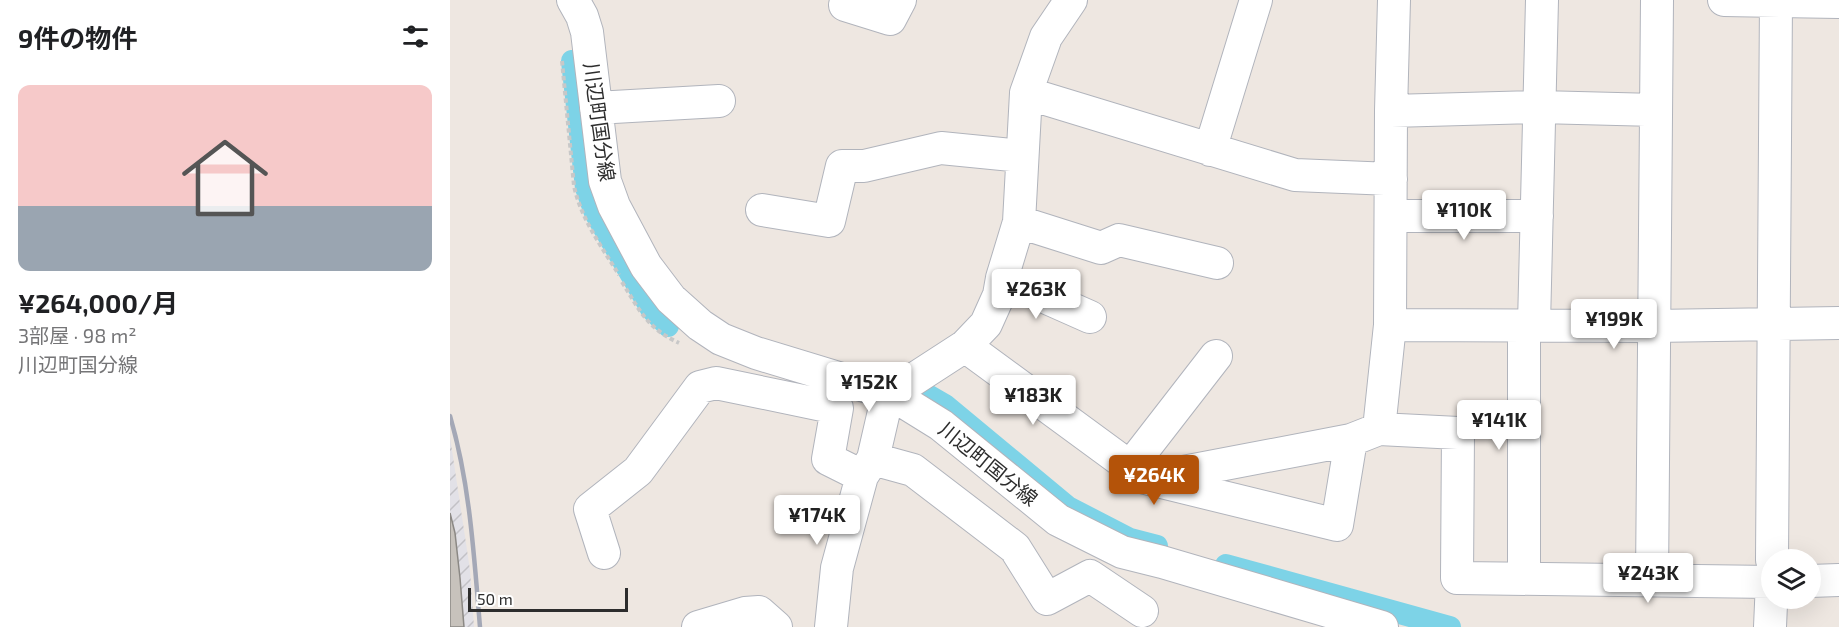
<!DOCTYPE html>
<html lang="ja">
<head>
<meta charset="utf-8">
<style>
	:root { --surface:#fff; --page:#f6f6f6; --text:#202124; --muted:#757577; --accent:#b45309 }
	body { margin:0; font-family:"Exo 2","Noto Sans JP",sans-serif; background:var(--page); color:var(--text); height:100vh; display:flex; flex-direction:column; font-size:22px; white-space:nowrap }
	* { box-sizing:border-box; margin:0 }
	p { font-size:20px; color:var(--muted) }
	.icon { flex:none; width:33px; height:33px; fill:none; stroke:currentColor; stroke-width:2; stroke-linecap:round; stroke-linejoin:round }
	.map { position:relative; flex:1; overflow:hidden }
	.details { display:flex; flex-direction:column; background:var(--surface); width:450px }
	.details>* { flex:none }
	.buttons { position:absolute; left:1311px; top:549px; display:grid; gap:12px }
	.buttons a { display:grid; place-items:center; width:60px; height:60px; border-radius:50%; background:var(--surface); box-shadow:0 6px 24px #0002; font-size:30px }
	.scale { position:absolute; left:18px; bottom:15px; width:160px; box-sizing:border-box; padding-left:6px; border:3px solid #2d2d2d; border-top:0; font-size:16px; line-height:21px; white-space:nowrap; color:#2d2d2d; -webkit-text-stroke:4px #fff; paint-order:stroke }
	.price { position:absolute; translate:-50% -51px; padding:0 14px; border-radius:6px; background:#fff; color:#222; font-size:20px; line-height:39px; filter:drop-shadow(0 2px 3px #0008) }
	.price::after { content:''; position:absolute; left:50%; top:36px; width:18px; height:14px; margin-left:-9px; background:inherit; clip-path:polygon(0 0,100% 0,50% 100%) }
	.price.active { background:var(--accent); color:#fff }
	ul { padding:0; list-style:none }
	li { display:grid; align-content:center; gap:12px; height:318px; padding:0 18px }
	li span { display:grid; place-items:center; height:186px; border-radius:12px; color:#555 }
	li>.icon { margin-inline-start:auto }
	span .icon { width:108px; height:108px; fill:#fffc; stroke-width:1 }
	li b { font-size:26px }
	h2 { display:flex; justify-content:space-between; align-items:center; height:72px; padding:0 18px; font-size:26px }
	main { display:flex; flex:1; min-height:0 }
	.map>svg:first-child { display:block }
	.industrial { fill:url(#industrial-furrows) }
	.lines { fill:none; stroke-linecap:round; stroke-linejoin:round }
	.canal { stroke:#7dd3e7; stroke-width:22 }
	.building { fill:#c7c2bc; stroke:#8b8884; stroke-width:1.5 }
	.minor-casing { stroke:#b1b4bc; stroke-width:34 }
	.path { stroke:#c8c8c8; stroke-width:4; stroke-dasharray:4.5 3; stroke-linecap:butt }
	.minor { stroke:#fff; stroke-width:32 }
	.rail { stroke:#a4a8b6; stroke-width:4.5 }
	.labels { text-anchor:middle; stroke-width:4.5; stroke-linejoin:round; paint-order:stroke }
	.street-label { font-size:20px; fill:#2d2d2d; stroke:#fff }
</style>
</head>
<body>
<main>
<section class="details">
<h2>9件の物件<svg class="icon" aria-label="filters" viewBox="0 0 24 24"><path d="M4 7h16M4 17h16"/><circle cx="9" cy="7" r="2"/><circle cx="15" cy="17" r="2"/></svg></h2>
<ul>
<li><span style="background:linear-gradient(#f6c9c9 65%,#9aa5b1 0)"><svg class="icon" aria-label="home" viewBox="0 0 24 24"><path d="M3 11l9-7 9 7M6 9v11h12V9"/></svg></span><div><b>¥264,000/月</b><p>3部屋 · 98 m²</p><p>川辺町国分線</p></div></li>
</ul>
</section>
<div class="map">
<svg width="1389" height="627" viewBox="0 0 1389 627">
	<defs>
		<pattern id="industrial-furrows" width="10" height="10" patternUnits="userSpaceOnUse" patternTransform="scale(1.5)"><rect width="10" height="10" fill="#e2e1e7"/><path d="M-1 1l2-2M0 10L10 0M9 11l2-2" fill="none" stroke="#c2c1c6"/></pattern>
	</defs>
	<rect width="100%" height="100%" fill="#eee7e1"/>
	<path class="industrial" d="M0 437 20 570 24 627H0Z"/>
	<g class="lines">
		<path class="canal" d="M122 61 136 188 145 213 201 309 218 326
			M469 390 495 405 618 507 680 539 707 546
			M776 565 1000 627"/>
	</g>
	<path class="building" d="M0 513 5 533 10 578 14 627H0Z"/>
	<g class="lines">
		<defs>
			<path id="minor" d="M123 0 132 16 137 32 155 181 164 206 196 266 221 299 250 325 271 339 306 353 441 394 491 425 608 520 672 552 712 562 932 627
				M1274 0 1389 2
				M395 5 440 19 450 0
				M576 93 845 175 941 179
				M146 108 269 101
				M941 111 1089 107 1206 110
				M760 150 806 0
				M312 210 379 221 392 166H414L491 148 572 156
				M941 216H1087
				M569 222 651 248 669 240 767 263
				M552 278 640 317
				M1084 324 1092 0
				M940 325 1204 326 1389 323
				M515 346 680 467 683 475 887 525 901 440 929 429 1008 433 1007 578 1322 582
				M929 429 940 325 941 111 944 0
				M423 459 463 470 565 548 597 599 640 576 692 611
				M680 467 766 356
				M707 477 901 440
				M154 553 140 509 188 471 250 387 266 383 387 408 378 459 412 476
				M1322 560 1326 0
				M1074 577V325
				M1202 580 1207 0
				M1360 581 1389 580
				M248 627 295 613 309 612 326 627
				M381 627 387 568 412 476 423 459 435 407 441 394 515 346 536 324 549 295 552 278 569 222 576 93 596 37 621 0
				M1320 627 1322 581"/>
		</defs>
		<use href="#minor" class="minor-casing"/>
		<path class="path" d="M112 61 124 186C131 219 152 247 169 275
			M172 282C190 311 197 328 229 343"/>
		<use href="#minor" class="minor"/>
		<path class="rail" d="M0 416C20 484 24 556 30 627"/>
	</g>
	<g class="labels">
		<g class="street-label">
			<text transform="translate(149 122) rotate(82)" y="7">川辺町国分線</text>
			<text transform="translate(538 464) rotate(39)" y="7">川辺町国分線</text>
		</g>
	</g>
</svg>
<div class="buttons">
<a><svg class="icon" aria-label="layers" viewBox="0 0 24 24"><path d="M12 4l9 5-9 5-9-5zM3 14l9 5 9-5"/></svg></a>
</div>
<div class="scale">50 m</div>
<b class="price" style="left:1014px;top:241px">¥110K</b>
<b class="price" style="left:586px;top:320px">¥263K</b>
<b class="price" style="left:1164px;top:350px">¥199K</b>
<b class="price" style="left:419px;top:413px">¥152K</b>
<b class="price" style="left:583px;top:426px">¥183K</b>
<b class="price" style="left:1049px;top:451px">¥141K</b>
<b class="price active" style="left:704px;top:506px">¥264K</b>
<b class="price" style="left:367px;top:546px">¥174K</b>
<b class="price" style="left:1198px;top:604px">¥243K</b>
</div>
</main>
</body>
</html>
